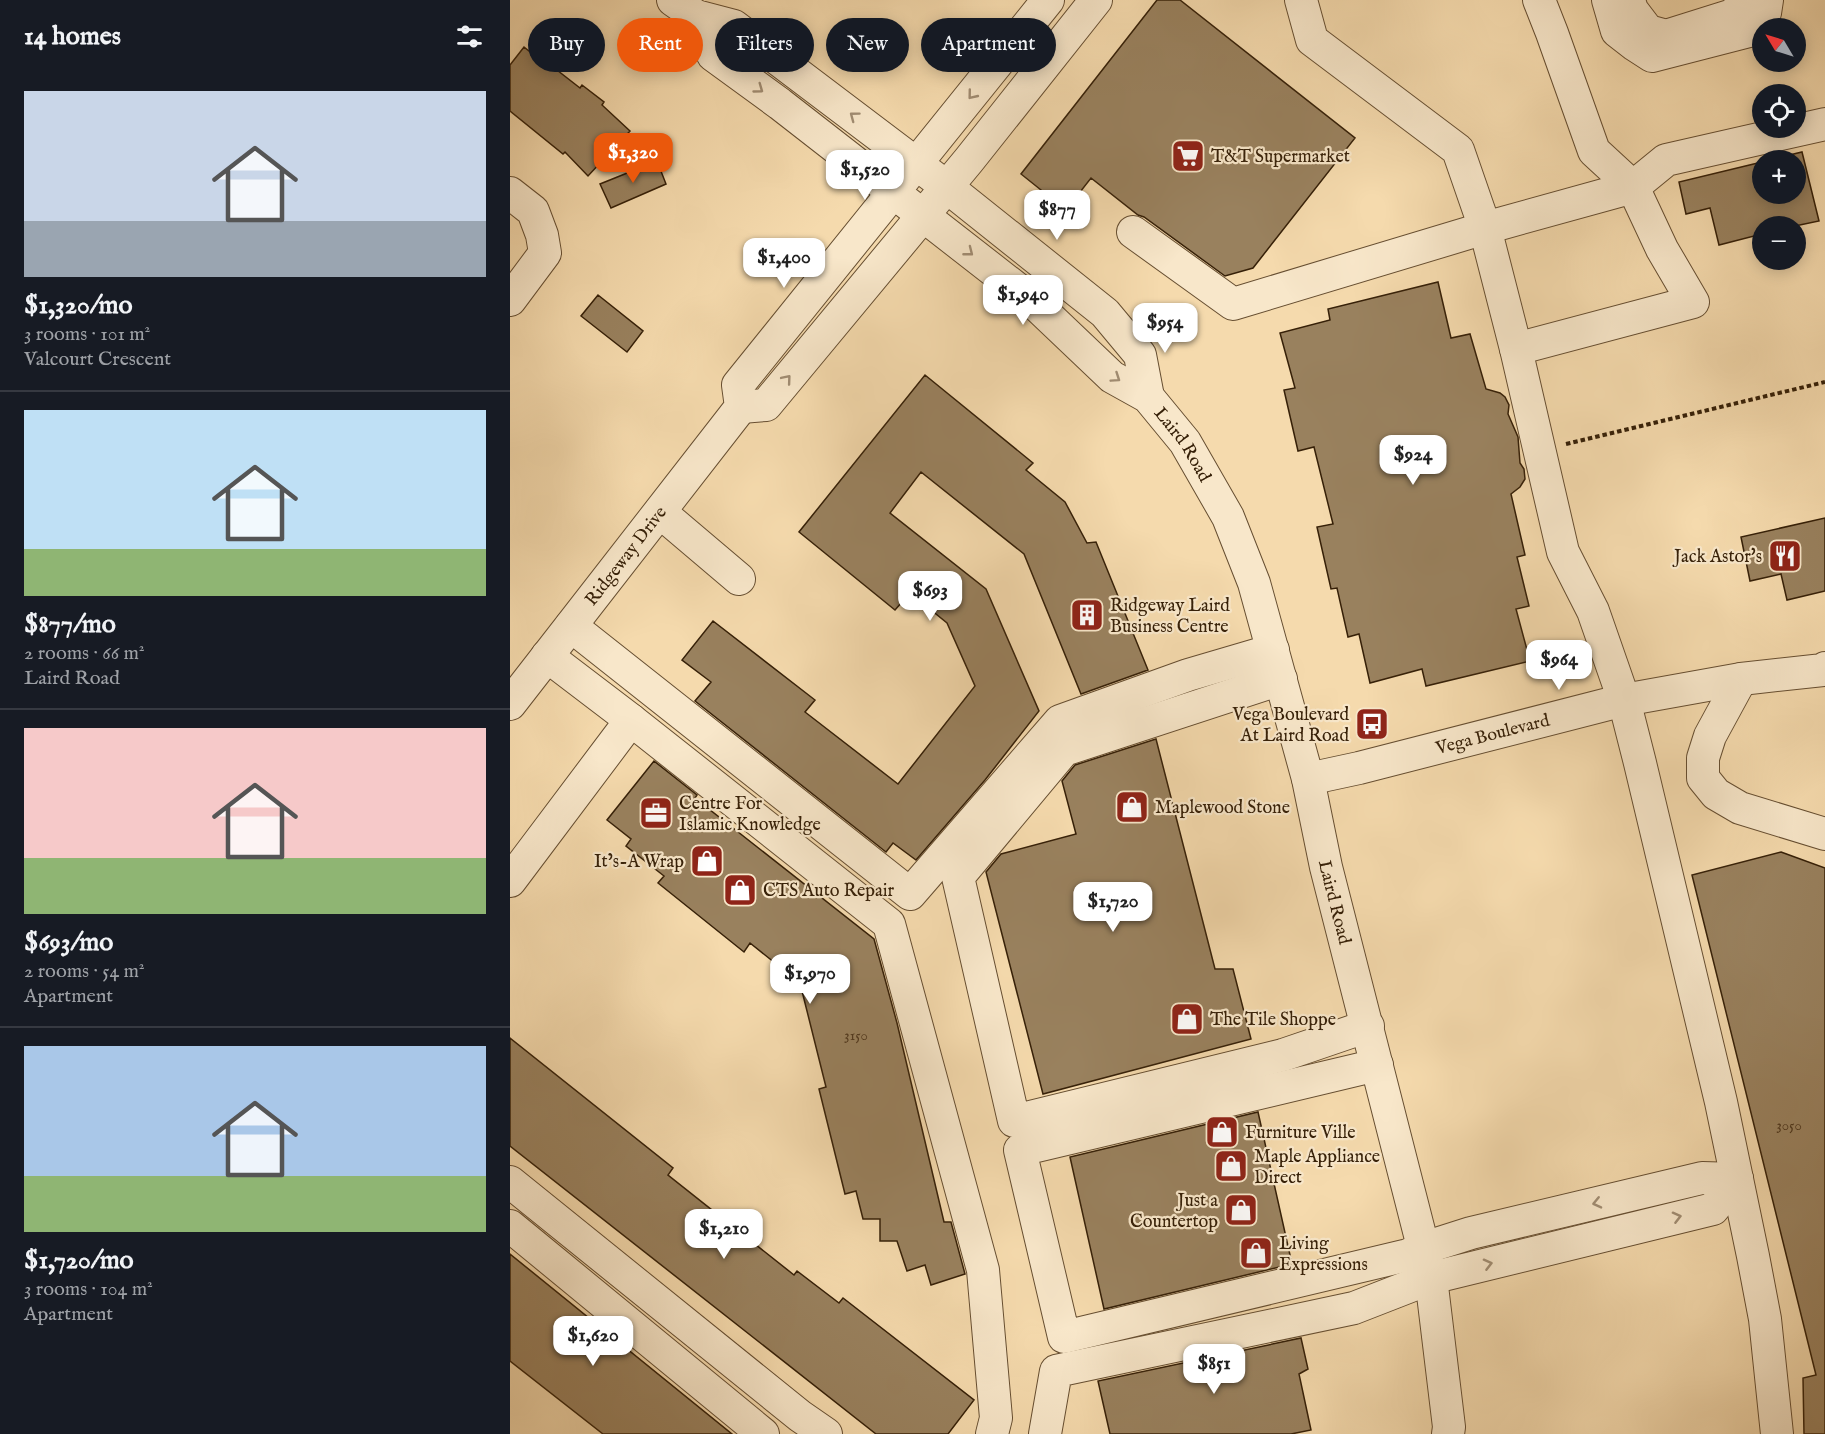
<!DOCTYPE html>
<html lang="en">
<head>
<meta charset="utf-8">
<style>
	:root { --surface:#171b24; --page:#20242c; --text:#f1f3f6; --muted:#9ea1a6; --line:#363941; --accent:#ea580c }
	body { margin:0; font-family:"IM FELL English",serif; background:var(--page); color:var(--text); height:100vh; display:flex; flex-direction:column; font-size:22px; white-space:nowrap }
	* { box-sizing:border-box; margin:0 }
	p { font-size:20px; color:var(--muted) }
	.icon { flex:none; width:33px; height:33px; fill:none; stroke:currentColor; stroke-width:2; stroke-linecap:round; stroke-linejoin:round }
	.map { position:relative; flex:1; overflow:hidden }
	.drawer { display:flex; flex-direction:column; background:var(--surface); width:510px }
	.drawer>* { flex:none }
	.banner { position:absolute; left:18px; top:18px; width:570px; height:54px; display:flex; gap:12px }
	.needle { width:39px; rotate:308deg }
	.tools { position:absolute; left:1242px; top:18px; display:grid; gap:12px }
	.tools a { display:grid; place-items:center; width:54px; height:54px; border-radius:50%; background:var(--surface); box-shadow:0 3px 15px #0003; font-size:30px }
	.price { position:absolute; translate:-50% -51px; padding:0 14px; border-radius:12px; background:#fff; color:#222; font-size:20px; line-height:39px; filter:drop-shadow(0 2px 3px #0008) }
	.price::after { content:''; position:absolute; left:50%; top:36px; width:18px; height:14px; margin-left:-9px; background:inherit; clip-path:polygon(0 0,100% 0,50% 100%) }
	.price.current { background:var(--accent); color:#fff }
	ul { padding:0; list-style:none }
	li { display:grid; align-content:center; gap:12px; height:318px; padding:0 24px }
	li+li { border-top:2px solid var(--line) }
	li span { display:grid; place-items:center; height:186px; border-radius:0px; color:#555 }
	li>.icon { margin-inline-start:auto }
	span .icon { width:108px; height:108px; fill:#fffc; stroke-width:1 }
	li b { font-size:26px }
	h2 { display:flex; justify-content:space-between; align-items:center; height:72px; padding:0 24px; font-size:26px }
	.pill { padding:0 21px; border-radius:27px; background:var(--surface); box-shadow:0 3px 15px #0003; font-size:21px; line-height:54px }
	.pill.current { background:var(--accent); color:#fff }
	main { display:flex; flex:1; min-height:0 }
	.map>svg:first-child { display:block }
	.building { fill:#99815e; stroke:#362008; stroke-width:1.5 }
	.lines { fill:none; stroke-linecap:round; stroke-linejoin:round }
	.minor-casing { stroke:#664e31; stroke-width:34 }
	.path { stroke:#362008; stroke-width:4; stroke-dasharray:4.5 3; stroke-linecap:butt }
	.minor { stroke:#f8e7ca; stroke-width:32 }
	.oneway { stroke:#a18d73 }
	.labels { text-anchor:middle; stroke-width:4.5; stroke-linejoin:round; paint-order:stroke }
	.number-label { font-size:15px; fill:#4f381e }
	.poi-label { font-size:18px; fill:#362008; stroke:#f8e7ca; text-anchor:start }
	.street-label { font-size:18px; fill:#362008; stroke:#f8e7ca }
</style>
</head>
<body>
<main>
<section class="drawer">
<h2>14 homes<svg class="icon" aria-label="filters" viewBox="0 0 24 24"><path d="M4 7h16M4 17h16"/><circle cx="9" cy="7" r="2"/><circle cx="15" cy="17" r="2"/></svg></h2>
<ul>
<li><span style="background:linear-gradient(#c9d6e8 70%,#9aa5b1 0)"><svg class="icon" aria-label="home" viewBox="0 0 24 24"><path d="M3 11l9-7 9 7M6 9v11h12V9"/></svg></span><div><b>$1,320/mo</b><p>3 rooms · 101 m²</p><p>Valcourt Crescent</p></div></li>
<li><span style="background:linear-gradient(#bfe0f5 75%,#8fb573 0)"><svg class="icon" aria-label="home" viewBox="0 0 24 24"><path d="M3 11l9-7 9 7M6 9v11h12V9"/></svg></span><div><b>$877/mo</b><p>2 rooms · 66 m²</p><p>Laird Road</p></div></li>
<li><span style="background:linear-gradient(#f6c9c9 70%,#8fb573 0)"><svg class="icon" aria-label="home" viewBox="0 0 24 24"><path d="M3 11l9-7 9 7M6 9v11h12V9"/></svg></span><div><b>$693/mo</b><p>2 rooms · 54 m²</p><p>Apartment</p></div></li>
<li><span style="background:linear-gradient(#a9c7e8 70%,#8fb573 0)"><svg class="icon" aria-label="home" viewBox="0 0 24 24"><path d="M3 11l9-7 9 7M6 9v11h12V9"/></svg></span><div><b>$1,720/mo</b><p>3 rooms · 104 m²</p><p>Apartment</p></div></li>
</ul>
</section>
<div class="map">
<svg width="1315" height="1434" viewBox="0 0 1315 1434">
	<rect width="100%" height="100%" fill="#f5daad"/>
	<filter id="stains"><feTurbulence type="fractalNoise" baseFrequency=".00333" numOctaves="4"/><feColorMatrix values="0 0 0 0 .2 0 0 0 0 .09 0 0 0 0 .02 0 0 0 .5 -.17"/></filter>
	<radialGradient id="worn" r=".72"><stop offset=".6" stop-color="#630" stop-opacity="0"/><stop offset="1" stop-color="#630" stop-opacity=".3"/></radialGradient>
	<path class="building" d="M647 0H670L845 138 743 268 715 276 634 217 628 215 581 178 556 210 511 174Z
		M14 47 41 69 43 67 70 88 72 85 94 102 92 105 120 131 78 176 55 152 53 154 0 111V65Z
		M1292 152 1309 221 1285 226H1252V234L1209 245 1200 208 1176 214 1169 182 1252 162V194H1286V160H1258Z
		M147 161 156 184 101 208 90 184Z
		M928 282 941 338 960 334 976 389 990 393 995 397 999 405 998 414 1008 437 1010 463 1014 469 1015 479 1010 487 1001 494 1015 555 1007 557 1019 606 1006 609 1020 661 916 686 912 669 860 683 849 634 838 637 827 588 821 589 807 527 823 524 804 447 788 451 774 390 785 388 770 333 820 320 818 309Z
		M88 295 133 331 117 352 71 316Z
		M415 375 523 463 516 470 555 502 577 543 586 542 638 670 571 694 514 554 411 472 380 513 476 589 529 711 475 780 406 860 383 843 376 852 185 701 201 682 172 660 203 621 305 700 295 712 388 784 465 686 437 623 400 593 385 610 289 532Z
		M1315 518V591L1277 600 1271 574 1240 581 1231 537Z
		M646 739 705 969H723L741 1039 533 1094 476 872 491 854 566 834 552 781 565 765Z
		M144 761 187 795 185 798 364 939 387 1023 434 1222H441L455 1274 421 1285 415 1265 397 1271 387 1241H370V1219H353L346 1191 335 1194 309 1089 316 1087 290 983 240 943 234 952 148 883 154 876 116 846 121 839 97 820Z
		M1271 852 1315 868V1434H1294L1293 1378 1306 1375 1182 875Z
		M0 1038 163 1168 158 1175 284 1275 287 1271 329 1303 333 1298 464 1400 438 1434H366L0 1146Z
		M748 1112 782 1264 594 1309 560 1157Z
		M0 1254 222 1434H93L0 1361Z
		M791 1338 798 1369 789 1374 801 1430 781 1434H600L588 1381Z"/>
	<g class="lines">
		<defs>
			<g id="minor">
				<path d="M163 0 186 16 224 26 437 187 595 313 630 355 638 397"/>
				<path d="M791 0 802 40 948 150 975 228 1006 349 1053 552 1083 611 1114 700 1130 763 1211 1102 1243 1256 1255 1319 1267 1434"/>
				<path d="M1098 0 1107 31 1125 45 1142 56 1239 31 1255 13 1257 0"/>
				<path d="M1119 0 1122 10 1138 31 1156 36 1226 14 1232 0"/>
				<path id="s1" d="M186 16 203 55 270 104 519 298 602 377 638 397 675 442 718 517 744 583 798 779 816 867 921 1278 939 1427 938 1434"/>
				<path d="M0 193 23 211 32 235 35 253 0 300"/>
				<path d="M623 232 723 304 975 228 1123 187 1156 160 1315 124"/>
				<path d="M1006 349 1183 302 1152 249 1123 187 1084 151 1042 33 1029 0"/>
				<path d="M231 407 256 405 459 160 586 0"/>
				<path d="M150 512 229 579"/>
				<path d="M61 626 400 894 550 721 678 675 763 650"/>
				<path d="M771 679 554 750 448 877 504 1121 773 1055 858 1026"/>
				<path d="M1231 679 1200 736 1193 758V778L1206 794 1230 808 1315 834"/>
				<path id="s2" d="M0 704 231 407 228 385 538 0"/>
				<path d="M121 720 379 924 473 1270 486 1418 482 1434"/>
				<path id="s3" d="M798 779 849 768 1114 700 1231 679 1313 670 1315 668"/>
				<path d="M0 881 121 720 37 656"/>
				<path d="M867 1065 510 1150 554 1337 898 1255 914 1248 961 1233 1192 1178 1227 1179"/>
				<path d="M0 1182 290 1416 316 1434"/>
				<path d="M0 1226 253 1434"/>
				<path d="M535 1434 546 1371 844 1308 921 1278 1203 1209 1227 1179"/>
			</g>
		</defs>
		<use href="#minor" class="minor-casing"/>
		<path class="path" d="M1056 444 1315 382"/>
		<use href="#minor" class="minor"/>
	</g>
	<defs><path id="oneway-chevron" d="M-2-3.5L2.5 0L-2 3.5" fill="none" stroke-width="1.6" stroke-linecap="round" stroke-linejoin="round" transform="scale(1.5)"/></defs>
	<g class="oneway">
		<use href="#oneway-chevron" transform="translate(249 89) rotate(36)"/>
		<use href="#oneway-chevron" transform="translate(462 95) rotate(129)"/>
		<use href="#oneway-chevron" transform="translate(344 116) rotate(-143)"/>
		<use href="#oneway-chevron" transform="translate(459 252) rotate(38)"/>
		<use href="#oneway-chevron" transform="translate(606 378) rotate(34)"/>
		<use href="#oneway-chevron" transform="translate(277 379) rotate(-50)"/>
		<use href="#oneway-chevron" transform="translate(1087 1203) rotate(167)"/>
		<use href="#oneway-chevron" transform="translate(1167 1217) rotate(-14)"/>
		<use href="#oneway-chevron" transform="translate(978 1264) rotate(-14)"/>
	</g>
	<defs>
		<symbol id="supermarket-square" viewBox="-11 -11 22 22"><rect x="-9" y="-9" width="18" height="18" rx="4" fill="#8f2418" stroke="#f8e7ca"/><path d="M-6-5.5h2.5l.6 2H6L4.5 2H-2.5L-4.4-4H-6ZM-1.5 3.2a1.3 1.3 0 1 0 .1 0ZM3 3.2a1.3 1.3 0 1 0 .1 0Z" fill="#fff"/></symbol>
		<symbol id="restaurant-square" viewBox="-11 -11 22 22"><rect x="-9" y="-9" width="18" height="18" rx="4" fill="#8f2418" stroke="#f8e7ca"/><path d="M-5-6h1v4h1v-4h1v4h1v-4h1v5L-1.5 .5V6h-2V.5L-5-1ZM5-6V6H3V1.5H1.5Q1.5-4 5-6Z" fill="#fff"/></symbol>
		<symbol id="building-square" viewBox="-11 -11 22 22"><rect x="-9" y="-9" width="18" height="18" rx="4" fill="#8f2418" stroke="#f8e7ca"/><path d="M-4-6H4V6H1V3H-1V6H-4ZM-2.5-4.3h1.7v1.8h-1.7ZM.8-4.3h1.7v1.8H.8ZM-2.5-1h1.7V.8h-1.7ZM.8-1h1.7V.8H.8Z" fill="#fff"/></symbol>
		<symbol id="bus-square" viewBox="-11 -11 22 22"><rect x="-9" y="-9" width="18" height="18" rx="4" fill="#8f2418" stroke="#f8e7ca"/><path d="M-5-6H5V4H4V6H2V4H-2V6H-4V4H-5ZM-3.5-4V0h7V-4ZM-3.5 1.2v1.5H-2V1.2ZM2 1.2v1.5H3.5V1.2Z" fill="#fff"/></symbol>
		<symbol id="shop-square" viewBox="-11 -11 22 22"><rect x="-9" y="-9" width="18" height="18" rx="4" fill="#8f2418" stroke="#f8e7ca"/><path d="M-5-2.5h2.3a2.7 3.5 0 0 1 5.4 0H5L5.5 6h-11ZM-1.5-2.5h3a1.5 2.3 0 0 0-3 0Z" fill="#fff"/></symbol>
		<symbol id="office-square" viewBox="-11 -11 22 22"><rect x="-9" y="-9" width="18" height="18" rx="4" fill="#8f2418" stroke="#f8e7ca"/><path d="M-6-3h4V-5.5h4V-3h4V5H-6ZM-1-4.5V-3h2v-1.5ZM-6 0V1H6V0Z" fill="#fff"/></symbol>
	</defs>
	<g fill-rule="evenodd">
		<use href="#supermarket-square" x="659" y="137" width="38" height="38"/>
		<use href="#restaurant-square" x="1256" y="537" width="38" height="38"/>
		<use href="#building-square" x="558" y="596" width="38" height="38"/>
		<use href="#bus-square" x="843" y="705" width="38" height="38"/>
		<use href="#shop-square" x="603" y="788" width="38" height="38"/>
		<use href="#office-square" x="127" y="794" width="38" height="38"/>
		<use href="#shop-square" x="178" y="842" width="38" height="38"/>
		<use href="#shop-square" x="211" y="871" width="38" height="38"/>
		<use href="#shop-square" x="658" y="1000" width="38" height="38"/>
		<use href="#shop-square" x="693" y="1113" width="38" height="38"/>
		<use href="#shop-square" x="702" y="1147" width="38" height="38"/>
		<use href="#shop-square" x="712" y="1191" width="38" height="38"/>
		<use href="#shop-square" x="727" y="1234" width="38" height="38"/>
	</g>
	<g class="labels">
		<g class="number-label">
			<text x="346" y="1040">3150</text>
			<text x="1279" y="1130">3050</text>
		</g>
		<g class="poi-label">
			<text x="701" y="162">T&amp;T Supermarket</text>
			<text x="1252" y="562" text-anchor="end">Jack Astor's</text>
			<text x="600" y="611">Ridgeway Laird<tspan x="600" dy="21">Business Centre</tspan></text>
			<text x="839" y="720" text-anchor="end">Vega Boulevard<tspan x="839" dy="21">At Laird Road</tspan></text>
			<text x="169" y="809">Centre For<tspan x="169" dy="21">Islamic Knowledge</tspan></text>
			<text x="645" y="813">Maplewood Stone</text>
			<text x="174" y="867" text-anchor="end">It’s-A Wrap</text>
			<text x="253" y="896">CTS Auto Repair</text>
			<text x="700" y="1025">The Tile Shoppe</text>
			<text x="735" y="1138">Furniture Ville</text>
			<text x="744" y="1162">Maple Appliance<tspan x="744" dy="21">Direct</tspan></text>
			<text x="708" y="1206" text-anchor="end">Just a<tspan x="708" dy="21">Countertop</tspan></text>
			<text x="769" y="1249">Living<tspan x="769" dy="21">Expressions</tspan></text>
		</g>
		<g class="street-label">
			<text dy="6" stroke="none"><textPath href="#s1" startOffset="656">Laird Road</textPath></text>
			<text dy="6" stroke="none"><textPath href="#s2" startOffset="188">Ridgeway Drive</textPath></text>
			<text dy="6" stroke="none"><textPath href="#s3" startOffset="190">Vega Boulevard</textPath></text>
			<text dy="6" stroke="none"><textPath href="#s1" startOffset="1142">Laird Road</textPath></text>
		</g>
	</g>
	<rect width="100%" height="100%" filter="url(#stains)"/>
	<rect width="100%" height="100%" fill="url(#worn)"/>
</svg>
<div class="tools">
<a><svg class="needle" viewBox="-14 -14 28 28"><path d="M0-13l5 13h-10z" fill="#e53935"/><path d="M0 13l5-13h-10z" fill="#9ea1a6"/></svg></a>
<a><svg class="icon" aria-label="locate" viewBox="0 0 24 24"><circle cx="12" cy="12" r="6"/><path d="M12 2v4M12 18v4M2 12h4M18 12h4"/></svg></a>
<a>+</a>
<a>−</a>
</div>
<b class="price current" style="left:123px;top:184px">$1,320</b>
<b class="price" style="left:355px;top:201px">$1,520</b>
<b class="price" style="left:547px;top:241px">$877</b>
<b class="price" style="left:274px;top:289px">$1,400</b>
<b class="price" style="left:513px;top:326px">$1,940</b>
<b class="price" style="left:655px;top:354px">$954</b>
<b class="price" style="left:903px;top:486px">$924</b>
<b class="price" style="left:420px;top:622px">$693</b>
<b class="price" style="left:1049px;top:691px">$964</b>
<b class="price" style="left:603px;top:933px">$1,720</b>
<b class="price" style="left:300px;top:1005px">$1,970</b>
<b class="price" style="left:214px;top:1260px">$1,210</b>
<b class="price" style="left:83px;top:1367px">$1,620</b>
<b class="price" style="left:704px;top:1395px">$851</b>
<div class="banner">
<a class="pill">Buy</a>
<a class="pill current">Rent</a>
<a class="pill">Filters</a>
<a class="pill">New</a>
<a class="pill">Apartment</a>
</div>
</div>
</main>
</body>
</html>
